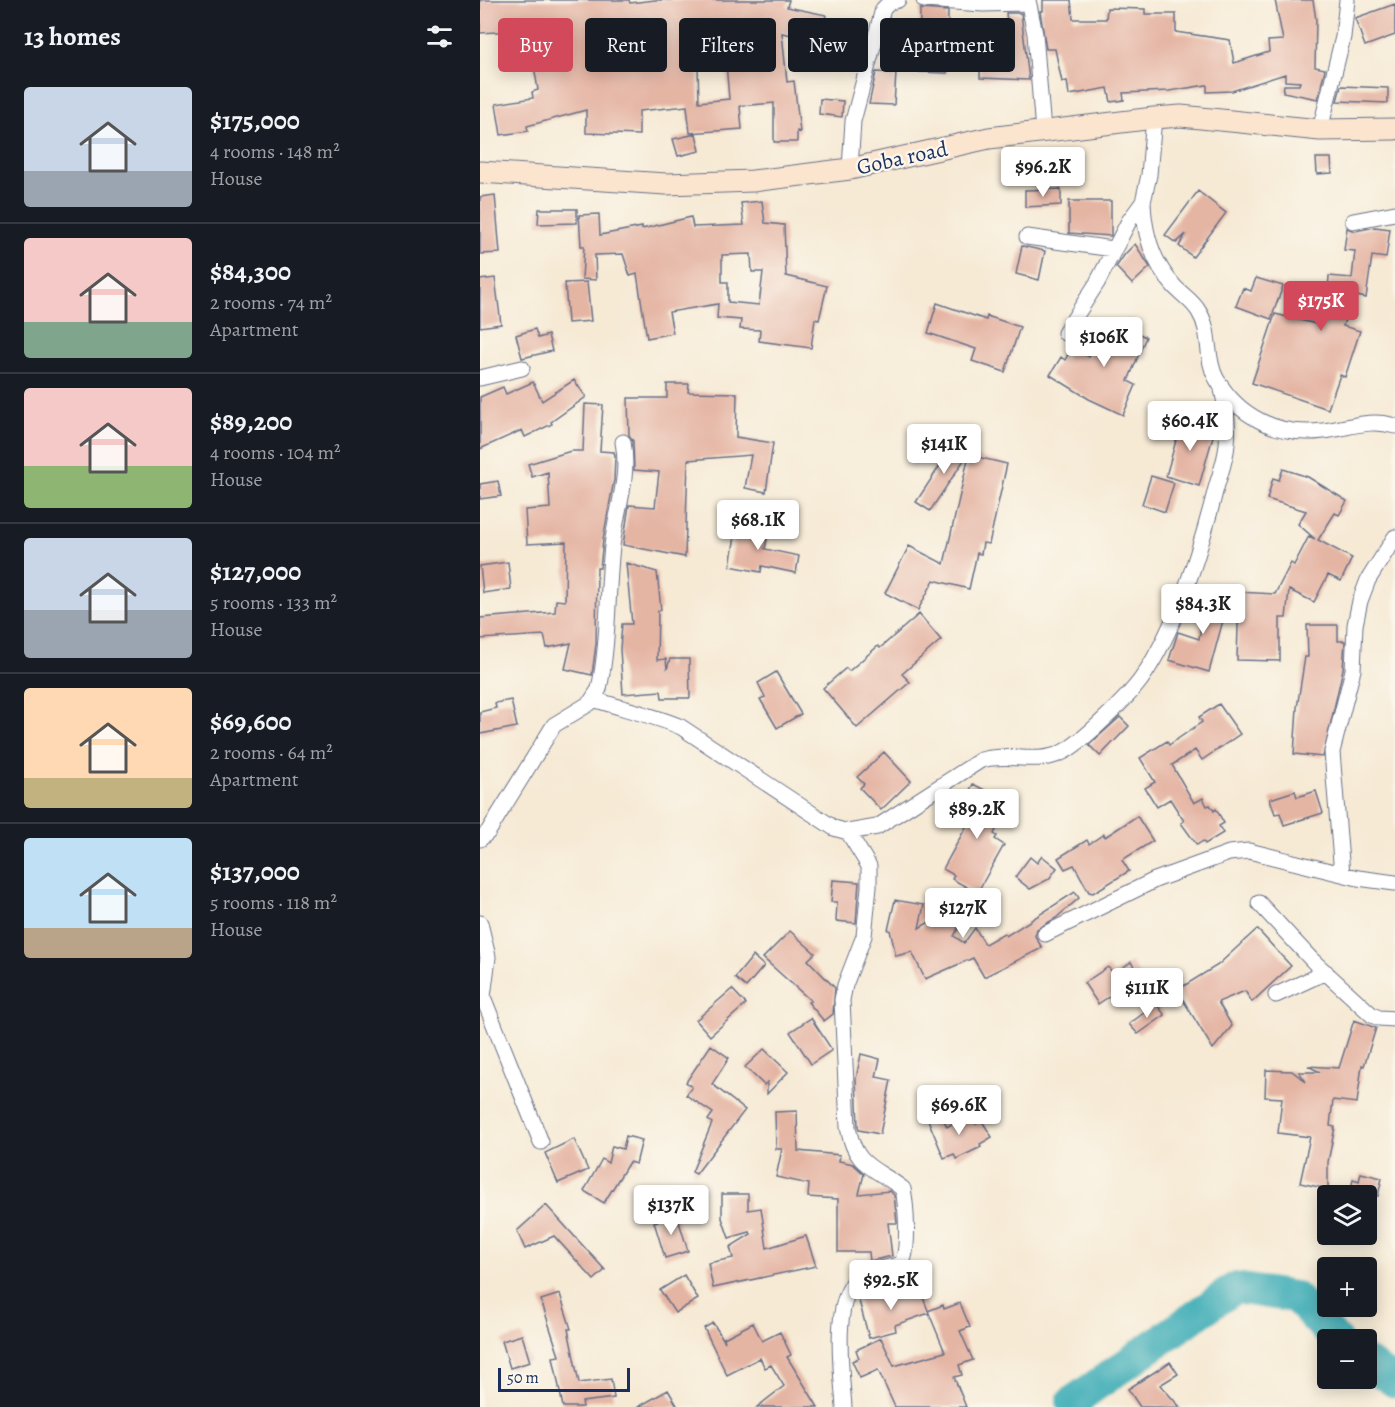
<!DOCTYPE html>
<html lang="en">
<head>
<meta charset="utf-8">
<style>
	:root { --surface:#171b24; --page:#20242c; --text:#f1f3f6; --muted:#9ea1a6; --line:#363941; --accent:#d1495b }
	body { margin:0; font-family:Alegreya,serif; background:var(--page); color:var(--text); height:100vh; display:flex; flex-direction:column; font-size:22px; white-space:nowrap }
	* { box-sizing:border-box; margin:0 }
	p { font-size:20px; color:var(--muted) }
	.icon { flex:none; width:33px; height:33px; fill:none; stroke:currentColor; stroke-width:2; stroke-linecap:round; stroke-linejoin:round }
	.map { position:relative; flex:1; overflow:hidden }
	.side { display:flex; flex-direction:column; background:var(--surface); width:480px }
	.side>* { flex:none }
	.hud { position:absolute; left:18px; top:18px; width:570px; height:54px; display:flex; gap:12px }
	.fabs { position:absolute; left:837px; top:1185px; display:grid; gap:12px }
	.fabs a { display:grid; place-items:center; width:60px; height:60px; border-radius:6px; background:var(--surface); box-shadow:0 3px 15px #0003; font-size:30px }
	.scale { position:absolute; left:18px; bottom:15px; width:132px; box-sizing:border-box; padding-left:6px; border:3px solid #1b2f5e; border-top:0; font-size:16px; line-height:21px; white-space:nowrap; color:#1b2f5e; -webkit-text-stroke:4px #fbf7ec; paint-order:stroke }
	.price { position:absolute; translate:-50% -51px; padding:0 14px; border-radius:6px; background:#fff; color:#222; font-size:20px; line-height:39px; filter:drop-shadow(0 2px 3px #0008) }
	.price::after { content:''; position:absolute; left:50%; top:36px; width:18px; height:14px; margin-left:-9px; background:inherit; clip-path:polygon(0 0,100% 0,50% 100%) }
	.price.selected { background:var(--accent); color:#fff }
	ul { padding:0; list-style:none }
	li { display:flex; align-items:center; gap:18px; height:150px; padding:0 24px }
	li+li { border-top:2px solid var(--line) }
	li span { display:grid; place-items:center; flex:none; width:168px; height:120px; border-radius:6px; color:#555 }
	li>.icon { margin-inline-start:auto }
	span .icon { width:72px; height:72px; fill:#fffc; stroke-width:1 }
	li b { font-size:26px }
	h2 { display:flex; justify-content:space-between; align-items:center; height:72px; padding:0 24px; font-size:26px }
	.chip { padding:0 21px; border-radius:6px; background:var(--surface); box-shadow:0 3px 15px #0003; font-size:21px; line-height:54px }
	.chip.selected { background:var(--accent); color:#fff }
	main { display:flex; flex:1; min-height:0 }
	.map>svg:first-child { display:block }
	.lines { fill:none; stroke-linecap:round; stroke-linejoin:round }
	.river { stroke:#3bacb6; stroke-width:32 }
	.building { fill:#e5b5a4; fill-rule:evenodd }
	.street-casing { stroke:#687088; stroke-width:17 }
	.secondary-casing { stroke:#687088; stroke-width:23 }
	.street { stroke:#fff; stroke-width:15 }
	.secondary { stroke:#fce5cf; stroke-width:21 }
	.labels { text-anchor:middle; stroke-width:4.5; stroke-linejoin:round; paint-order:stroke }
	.street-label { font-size:22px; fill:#1b2f5e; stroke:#fbf7ec }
</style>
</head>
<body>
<main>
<section class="side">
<h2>13 homes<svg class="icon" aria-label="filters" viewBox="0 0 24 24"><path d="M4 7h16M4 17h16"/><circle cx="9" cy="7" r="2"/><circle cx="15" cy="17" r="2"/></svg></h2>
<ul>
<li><span style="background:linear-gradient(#c9d6e8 70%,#9aa5b1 0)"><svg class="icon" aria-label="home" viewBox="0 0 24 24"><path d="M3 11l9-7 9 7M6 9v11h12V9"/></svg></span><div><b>$175,000</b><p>4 rooms · 148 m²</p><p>House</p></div></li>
<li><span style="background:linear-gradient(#f6c9c9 70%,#7fa58c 0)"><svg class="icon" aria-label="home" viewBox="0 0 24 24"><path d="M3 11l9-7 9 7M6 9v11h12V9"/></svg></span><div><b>$84,300</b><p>2 rooms · 74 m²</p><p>Apartment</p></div></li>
<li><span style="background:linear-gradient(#f6c9c9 65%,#8fb573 0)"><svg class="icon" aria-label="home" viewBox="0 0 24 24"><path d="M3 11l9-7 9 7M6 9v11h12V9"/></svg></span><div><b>$89,200</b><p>4 rooms · 104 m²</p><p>House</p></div></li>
<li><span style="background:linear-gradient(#c9d6e8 60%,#9aa5b1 0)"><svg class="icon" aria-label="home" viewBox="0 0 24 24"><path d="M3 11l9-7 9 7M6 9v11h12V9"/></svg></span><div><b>$127,000</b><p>5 rooms · 133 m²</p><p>House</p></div></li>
<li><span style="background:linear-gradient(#ffd9b3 75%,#c2b280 0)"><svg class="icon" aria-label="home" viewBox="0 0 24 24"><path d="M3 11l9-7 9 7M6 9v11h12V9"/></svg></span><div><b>$69,600</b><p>2 rooms · 64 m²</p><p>Apartment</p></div></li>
<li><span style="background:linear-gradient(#bfe0f5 75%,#b9a48a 0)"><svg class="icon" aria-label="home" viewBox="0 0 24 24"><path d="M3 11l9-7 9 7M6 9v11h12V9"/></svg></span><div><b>$137,000</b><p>5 rooms · 118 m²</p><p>House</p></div></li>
</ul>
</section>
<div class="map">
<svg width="915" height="1407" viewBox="0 0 915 1407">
	<rect width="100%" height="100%" fill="#fbf7ec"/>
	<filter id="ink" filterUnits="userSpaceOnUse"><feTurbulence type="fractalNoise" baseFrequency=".0167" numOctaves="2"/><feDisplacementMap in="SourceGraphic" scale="12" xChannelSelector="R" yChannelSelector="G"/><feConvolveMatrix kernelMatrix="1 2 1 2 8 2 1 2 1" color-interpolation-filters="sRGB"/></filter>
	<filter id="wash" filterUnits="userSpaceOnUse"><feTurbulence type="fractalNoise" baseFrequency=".008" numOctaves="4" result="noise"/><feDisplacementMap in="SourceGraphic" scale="24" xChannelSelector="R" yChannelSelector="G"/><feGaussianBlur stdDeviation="1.35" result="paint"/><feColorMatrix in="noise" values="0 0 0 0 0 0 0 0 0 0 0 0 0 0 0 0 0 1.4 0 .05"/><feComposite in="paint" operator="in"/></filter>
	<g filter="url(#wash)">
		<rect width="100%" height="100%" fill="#f6ead5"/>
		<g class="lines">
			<path class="river" d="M886 1362 915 1382
				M595 1407 592 1402 755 1288 815 1297 856 1340"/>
		</g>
		<g id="blocks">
			<path class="building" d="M0 0H149L150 3 175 0H309L307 7 346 15 341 41 302 33 307 82 314 81 320 132 317 131V142H294V103L260 106 262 129 210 133 207 106 159 111V135L106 133V110L47 126 48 131 21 135 16 104 53 98 52 92 58 90 48 30 0 33ZM246 63 249 99 219 102 218 67Z
				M563 0H591L593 19H626L627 8 665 9V14H696V32L750 40 754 63 789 52 788 41 803 40 795 0H833L836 20 835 67 845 69 838 99 803 92 804 85H819L820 82 805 81V74L752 91 727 92V85L689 91 643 93 644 100 631 102 628 88 589 95 587 81 582 82 575 49H566L560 11H563Z
				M915 4V35L885 46 875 18Z
				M440 9 468 11 467 73 439 72Z
				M526 13H541L549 80 500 78 501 21H527Z
				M344 37 363 39 361 64 342 62Z
				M396 72 416 73 414 105 389 104Z
				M861 86 908 88V103L857 101Z
				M340 99 363 101 362 117 339 114Z
				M216 134 220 151 198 156 193 139Z
				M836 158H851L852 173 837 174Z
				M581 189V205L545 207V190Z
				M718 191 746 213 713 257 699 246 706 234 696 243 685 235Z
				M15 195 20 253 0 254V197Z
				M282 201 285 223 304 225 306 276 347 286 339 320 335 319 331 348 279 341 280 330 260 329 261 320 237 318 238 304 189 312 193 333 167 338 157 274 150 276 143 254 115 255 116 280 102 279 104 246H101L99 215 119 214 120 235 162 227V229L211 217 213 227 264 225 261 203ZM271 254 272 272H283L279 305 248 302V282H242V255Z
				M589 201H631V236L589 233Z
				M59 209H97V223L58 224Z
				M895 227 910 229 906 258 892 256 886 298 872 295 863 326 880 331 865 377 860 375 848 409 772 383 795 314 836 324 843 302 847 303 849 276 872 278 875 251 864 250 867 228 875 231Z
				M655 244 670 267 652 284 636 267 645 254Z
				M542 246 565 251 559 280 536 274Z
				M15 278 21 324 0 327V280Z
				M776 278 803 286 791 319 756 306 763 288 771 291Z
				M107 282 111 321 88 323 85 283Z
				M457 303 506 320 507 316 540 327 525 372 492 361 496 349 448 333Z
				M625 319 666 337 648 381 656 385 643 415 609 399 570 375 581 357 585 360 592 347 609 357Z
				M55 329 58 338 68 335 72 351 42 358 36 335Z
				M94 380 106 397 71 422 72 424 45 437 42 430 0 449V397L23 387 26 394 53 382 62 401Z
				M187 384H209L208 392 257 393 256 437 293 443 286 492 265 488 271 455 208 460 205 557 143 545 149 505 175 507 179 472 154 470 153 441 149 435 148 398H187Z
				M105 404 123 405 120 451 134 452 135 456 134 480 123 539 120 568H117L116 644 112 675 85 669 91 643 67 648 64 635 0 639V618L75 612 76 600 85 601 86 542 47 544 45 510 70 508 68 472 52 477 48 464 91 451H103Z
				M702 419 735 429 719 486 686 476Z
				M478 438 492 448 450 511 436 502Z
				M489 455 527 464 509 544 503 543 501 554 497 553 489 589 454 580 438 610 405 593 429 546 464 564Z
				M803 469 828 477 867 501 859 515 855 513 838 540 872 558 861 581 848 575 834 602 809 590 806 618H800V661L757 660 759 592 795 594 811 563 814 565 829 536 835 539 818 524 826 511 787 499 793 478 799 480Z
				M671 476 694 483 685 512 662 504Z
				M18 481 21 496 0 499V484Z
				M258 518 275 521 273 531 288 534 285 549 319 556 316 573 282 566 281 572 250 566Z
				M28 562 31 589 3 593 0 566Z
				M146 563 177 572 181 610 178 611 177 660 186 659 187 669 190 659H209L210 698H182L181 691 143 694 140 649 142 624H152Z
				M731 589 751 591 729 672 689 660 698 632 719 639 724 605 729 606Z
				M439 614 461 640 422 674 430 682 377 728 343 688 366 668 369 671 398 646 400 648Z
				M827 625H858V641H865L863 669 843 757 814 754 817 708 825 657H828Z
				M296 672 321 714 297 728 280 699 285 697 278 683Z
				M31 700 37 727 0 734V712L16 708 15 703Z
				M739 704 760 734 722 760 715 750 692 765 714 803 723 798 727 806 730 805 734 811 736 809 744 823 739 826 743 833 725 844 723 841 717 845 701 823 704 821 690 799 677 807 665 788 675 782 660 758 687 741 689 745 722 722 719 717Z
				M640 717 649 726 620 756 609 745Z
				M404 752 431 781 401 810 380 788 384 784 377 777Z
				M493 784 522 799 519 803 527 807 514 834 517 836 515 839 524 845 497 893 472 879 474 875 463 869 493 814 481 808Z
				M815 791 817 797 836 791 843 813 804 825 800 813 795 814 790 799Z
				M657 816 673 841 642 860 649 871 613 893 609 892 594 865 585 869 578 858 607 840 609 844 624 834 625 837Z
				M562 856 577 868 569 879 550 889 535 877 550 857 557 863Z
				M353 880 379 882 376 923 356 921 357 902H351Z
				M595 892 599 898 576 918 557 929 555 936 562 948 504 977 493 958 445 979 432 952 416 956 410 930H408L415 900 444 905 439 928 496 896 474 936 484 943 495 928 505 944 524 933 526 936Z
				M777 929 811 966 772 1002 765 991 738 1002 752 1026 733 1049 697 990 738 965Z
				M310 931 335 953 328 960 355 988 353 1014 344 1021 328 1002 331 1001 283 958Z
				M273 956 284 966 266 987 255 978Z
				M651 962 660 976 618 1004 604 983 628 967 634 974Z
				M252 989 266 1004 230 1036 216 1020Z
				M676 1004 685 1015 658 1034 649 1024Z
				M331 1018 352 1050 331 1064 310 1032Z
				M874 1020 896 1028 884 1066 882 1065 877 1103 853 1100 850 1126 855 1127 848 1162V1189L820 1183 830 1137 798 1133 802 1098 785 1097 786 1070 812 1071 826 1082 819 1072H840L828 1066 859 1068Z
				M231 1045 249 1058 232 1084 265 1110 216 1174 212 1172 232 1123 228 1120 233 1113 206 1095 212 1087 206 1082Z
				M284 1049 308 1072 287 1094V1082L284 1085 265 1067Z
				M381 1054 400 1059 396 1077 411 1080 400 1134 379 1130 378 1126 376 1079Z
				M317 1111 318 1151 360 1155 359 1161 373 1164 384 1174 379 1194 410 1191 414 1195 417 1223H408L412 1256 390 1261 389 1252H358V1199L328 1197 329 1184 296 1177 302 1149H296L295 1112Z
				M461 1114 467 1127 488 1114 496 1124 502 1121 512 1137 500 1144 501 1147 476 1159 474 1154 464 1158 448 1120Z
				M146 1136 162 1140 156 1164 149 1162 124 1203 104 1191 122 1159 128 1163 132 1146 143 1149Z
				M94 1139 108 1170 78 1183 65 1153Z
				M881 1173 902 1178 898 1196H870L873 1179 879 1181Z
				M242 1194H268V1210L281 1208 287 1248 326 1236 336 1266 233 1288 228 1263 253 1258 250 1247 271 1234 270 1232 249 1238 242 1218Z
				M66 1205 125 1270 114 1280 74 1236 45 1249 37 1231Z
				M197 1215 208 1251 185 1258 174 1222Z
				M204 1275 218 1299 195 1313 180 1290Z
				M439 1287 449 1313 415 1325 416 1331 389 1338 378 1297 405 1290 408 1299Z
				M80 1294 91 1329H88L99 1383 131 1379 134 1398 102 1402 103 1407H83L73 1357 79 1356 61 1300Z
				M480 1303 490 1327 480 1331 493 1360 479 1365 482 1375 474 1377 486 1407H415L398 1370 380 1378 372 1361 379 1358 376 1350 401 1338 414 1366 465 1352 448 1311 463 1305 464 1309Z
				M233 1323 245 1342 244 1338 273 1323 282 1341 300 1332 311 1355 307 1357 338 1407H277L304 1386 291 1365 285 1368 280 1358 247 1375 224 1328Z
				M42 1335 50 1362 30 1368 22 1341Z
				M690 1362 698 1374 680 1385 700 1407H660L648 1389Z
				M188 1390 198 1407H158Z"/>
		</g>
	</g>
	<g filter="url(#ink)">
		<use href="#blocks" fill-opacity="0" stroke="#687088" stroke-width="1.5"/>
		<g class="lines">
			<defs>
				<path id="street" d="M444 0 503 4 548 3
					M548 0 555 34 563 131
					M840 130 863 37 867 0
					M370 169 373 121 403 9 410 2 418 0
					M663 202C664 232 673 263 694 286 702 295 713 301 719 312 732 332 725 358 736 378 758 417 799 437 843 431 869 428 889 418 915 426
					M873 221 915 213
					M547 237 633 249
					M585 333 617 283 649 221 663 202 669 175 674 118
					M0 378 42 368
					M113 699C143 709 173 715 201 727L354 828 368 832 397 827 501 760C527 752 555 765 581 753 600 745 653 693 664 675 698 624 721 548 736 488 740 474 746 459 747 444 749 423 746 405 741 385
					M0 839 8 832 74 725 110 703 119 689C129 643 127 593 132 546 136 512 150 477 143 442
					M862 874 852 752 873 670 875 625 880 601 888 580 915 537
					M779 903 832 960 892 1015 899 1018 915 1019
					M0 923 8 957 3 997 61 1142
					M565 934 675 880 749 853 769 851 878 878 915 883
					M796 995 846 972
					M364 1407C362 1375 350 1295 381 1276 392 1269 409 1268 421 1264 430 1252 426 1204 423 1189 395 1167 375 1168 368 1127L362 1000 365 985 384 936 389 887V866L368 832"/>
				<path id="secondary" d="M0 172 186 184 273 181 370 169 509 138 674 118 701 116 840 130 915 129"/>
			</defs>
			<use href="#street" class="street-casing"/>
			<use href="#secondary" class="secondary-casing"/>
			<use href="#street" class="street"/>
			<use href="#secondary" class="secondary"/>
		</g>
	</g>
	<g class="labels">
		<g class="street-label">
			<text transform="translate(422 157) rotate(-12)" y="8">Goba road</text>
		</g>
	</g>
</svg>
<div class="fabs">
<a><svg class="icon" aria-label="layers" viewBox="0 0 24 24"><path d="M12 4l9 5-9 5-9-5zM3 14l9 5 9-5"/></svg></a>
<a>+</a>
<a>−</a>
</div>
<div class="scale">50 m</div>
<b class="price" style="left:563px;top:198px">$96.2K</b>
<b class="price selected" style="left:841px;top:332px">$175K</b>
<b class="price" style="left:624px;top:368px">$106K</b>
<b class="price" style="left:710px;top:452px">$60.4K</b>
<b class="price" style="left:464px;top:475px">$141K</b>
<b class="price" style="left:278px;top:551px">$68.1K</b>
<b class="price" style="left:723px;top:635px">$84.3K</b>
<b class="price" style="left:497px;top:840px">$89.2K</b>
<b class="price" style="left:483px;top:939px">$127K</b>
<b class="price" style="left:667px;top:1019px">$111K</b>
<b class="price" style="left:479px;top:1136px">$69.6K</b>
<b class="price" style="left:191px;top:1236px">$137K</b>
<b class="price" style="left:411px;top:1311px">$92.5K</b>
<div class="hud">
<a class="chip selected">Buy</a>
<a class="chip">Rent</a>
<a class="chip">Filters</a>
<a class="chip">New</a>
<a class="chip">Apartment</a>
</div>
</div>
</main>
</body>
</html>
